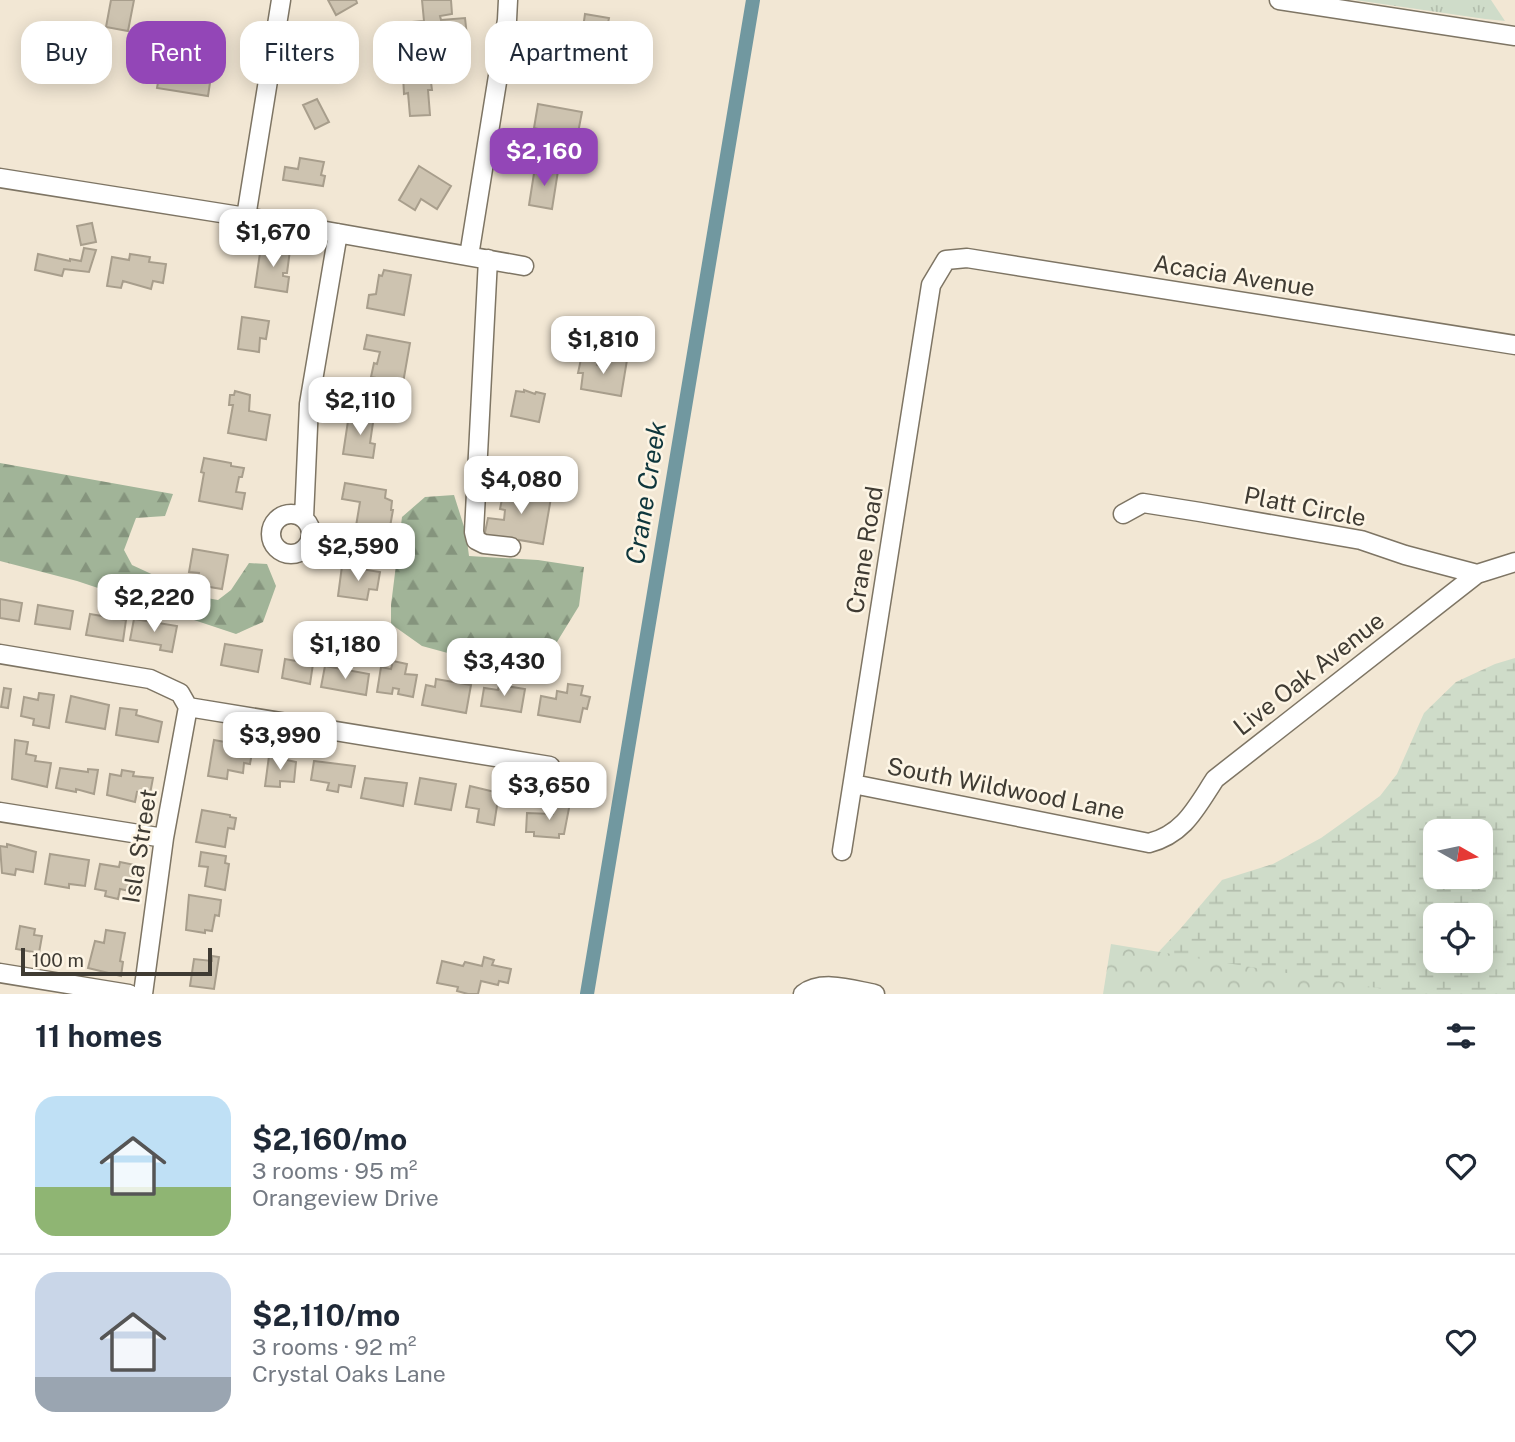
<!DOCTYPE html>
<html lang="en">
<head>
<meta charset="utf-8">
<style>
	:root { --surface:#fff; --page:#f2f2f3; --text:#1f2937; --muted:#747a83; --line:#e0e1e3; --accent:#9346b7 }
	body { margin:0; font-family:"Public Sans",sans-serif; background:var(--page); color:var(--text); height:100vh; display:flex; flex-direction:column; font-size:26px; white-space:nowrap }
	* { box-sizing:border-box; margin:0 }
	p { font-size:23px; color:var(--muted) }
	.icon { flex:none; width:38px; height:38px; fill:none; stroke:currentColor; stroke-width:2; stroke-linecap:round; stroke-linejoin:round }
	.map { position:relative; height:994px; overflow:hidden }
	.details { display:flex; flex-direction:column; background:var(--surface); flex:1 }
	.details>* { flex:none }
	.guide { position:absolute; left:21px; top:21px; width:700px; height:63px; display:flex; gap:14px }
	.needle { width:46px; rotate:99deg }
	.fabs { position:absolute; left:1423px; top:819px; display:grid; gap:14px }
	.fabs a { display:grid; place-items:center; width:70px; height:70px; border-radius:14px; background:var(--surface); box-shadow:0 4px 18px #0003; font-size:35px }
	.scale { position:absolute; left:21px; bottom:18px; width:191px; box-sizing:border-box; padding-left:7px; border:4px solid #3f3b33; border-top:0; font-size:19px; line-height:24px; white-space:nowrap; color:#3f3b33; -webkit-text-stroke:5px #fdf5e5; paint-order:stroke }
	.price { position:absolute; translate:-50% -60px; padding:0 16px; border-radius:14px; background:#fff; color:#222; font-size:23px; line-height:46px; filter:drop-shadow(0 2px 4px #0008) }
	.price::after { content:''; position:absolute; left:50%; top:42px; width:21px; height:16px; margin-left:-10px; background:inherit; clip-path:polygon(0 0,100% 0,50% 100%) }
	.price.current { background:var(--accent); color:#fff }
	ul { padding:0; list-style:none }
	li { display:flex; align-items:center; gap:21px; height:175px; padding:0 35px }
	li+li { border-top:2px solid var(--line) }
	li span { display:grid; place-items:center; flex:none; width:196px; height:140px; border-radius:21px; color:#555 }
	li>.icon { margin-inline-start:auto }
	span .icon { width:84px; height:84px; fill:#fffc; stroke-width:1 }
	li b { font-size:30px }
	h2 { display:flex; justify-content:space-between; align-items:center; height:84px; padding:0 35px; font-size:30px }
	.chip { padding:0 24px; border-radius:21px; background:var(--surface); box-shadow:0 4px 18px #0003; font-size:24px; line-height:63px }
	.chip.current { background:var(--accent); color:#fff }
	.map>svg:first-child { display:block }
	.grass { fill:url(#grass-tufts) }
	.forest { fill:url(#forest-firs) }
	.wetland { fill:url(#wetland-marsh); fill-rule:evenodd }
	.park { fill:url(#park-crowns) }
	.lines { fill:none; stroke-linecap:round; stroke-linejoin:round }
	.canal { stroke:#7198a0; stroke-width:14 }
	.building { fill:#cdc3b0; stroke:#a89e8c; stroke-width:2 }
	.minor-casing { stroke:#7e7564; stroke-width:21 }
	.minor { stroke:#fff; stroke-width:18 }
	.labels { text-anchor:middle; stroke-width:5; stroke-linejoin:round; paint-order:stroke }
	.street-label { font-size:24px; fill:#3f3b33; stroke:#fdf5e5 }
	.water-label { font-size:26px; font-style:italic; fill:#0e363c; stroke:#fdf5e5 }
</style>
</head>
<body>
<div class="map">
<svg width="1515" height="994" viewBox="0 0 1515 994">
	<defs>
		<pattern id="grass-tufts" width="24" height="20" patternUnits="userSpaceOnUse" patternTransform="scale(1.75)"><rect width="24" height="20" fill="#cfdcc9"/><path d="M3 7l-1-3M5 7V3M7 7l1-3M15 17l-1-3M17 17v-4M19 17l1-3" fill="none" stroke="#b3bead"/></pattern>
		<pattern id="forest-firs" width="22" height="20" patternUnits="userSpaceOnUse" patternTransform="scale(1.75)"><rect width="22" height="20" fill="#a1b498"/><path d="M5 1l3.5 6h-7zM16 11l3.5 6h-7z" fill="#85947d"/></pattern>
		<pattern id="wetland-marsh" width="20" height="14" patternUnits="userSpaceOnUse" patternTransform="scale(1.75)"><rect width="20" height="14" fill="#cfdcc9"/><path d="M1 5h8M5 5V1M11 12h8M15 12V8" fill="none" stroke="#b3bead"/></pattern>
		<pattern id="park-crowns" width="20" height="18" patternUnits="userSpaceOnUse" patternTransform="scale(1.75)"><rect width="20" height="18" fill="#cfdcc9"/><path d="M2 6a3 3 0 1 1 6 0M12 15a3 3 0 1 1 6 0" fill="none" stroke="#b3bead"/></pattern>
	</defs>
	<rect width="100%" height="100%" fill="#f2e7d4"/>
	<path class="grass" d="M1355 0H1491L1505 21 1485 19Z"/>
	<path class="forest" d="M0 463 173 494 165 516 136 518 124 550 132 565 201 597 218 600 231 590 249 563 267 564 276 586 263 622 236 634 77 581 0 561Z
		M454 495 466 533 469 556 538 560 584 567 579 606 544 663 516 656 455 655 422 646 391 624V605L402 517 425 497Z"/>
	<path class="wetland" d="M1515 658V994H1119L1181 928 1222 880 1273 864 1321 838 1380 796 1397 774 1424 713 1456 682 1495 664ZM1435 831H1480V877H1435ZM1435 915H1480V961H1435Z"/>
	<path class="park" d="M1111 944 1414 994H1103Z"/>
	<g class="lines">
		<path class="canal" d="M587 994 753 0"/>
	</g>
	<path class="building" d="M111 0H134L128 31 106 27Z
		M328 0H356L357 3 336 15Z
		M422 0H451L452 14 440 16 441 20 465 18 467 36 414 41 413 22 424 21Z
		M585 14 609 18 607 28 613 35 612 42 628 44 625 64 571 53 574 34 582 35Z
		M325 40 337 61 323 68 312 47Z
		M454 55 456 80 431 82 432 90H428L430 115 410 116 408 93 404 94 403 75 411 74 410 58Z
		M162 61 183 65V71L211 76 208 96 157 88Z
		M594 62 612 64 611 71 593 69Z
		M317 99 329 122 315 129 303 105Z
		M538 104 582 112 577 138 566 136 564 147 540 143 542 130 534 128Z
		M300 158 324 162 321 175 325 176 323 186 283 180 285 167 298 169Z
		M419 166 451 186 437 209 421 199 415 210 399 200Z
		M535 167 558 171 552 209 529 205Z
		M92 223 96 242 81 245 77 226Z
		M261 246 290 250 287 273H283V276L289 277 287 292 255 287Z
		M84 248 96 250 89 272 64 269 62 276 35 270 38 254 70 261V259L81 261Z
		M130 254 150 257 149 262 166 264 163 283 153 281 151 289 123 281 121 288 107 286 112 257 129 260Z
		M384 270 411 275 404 315 367 308 369 295 376 294 379 275 382 276Z
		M242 317 269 321 266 339 260 338 259 352 238 349Z
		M367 335 410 343 403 383 371 377 374 363 377 364 380 352 364 349Z
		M608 357 627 360 621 396 581 389 583 373H578L581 359 598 361 597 365 606 369Z
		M524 390 535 394 536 392 545 394 539 422 511 416 516 391 524 392Z
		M235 391 250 395 249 411 270 415 266 440 228 433 233 405H229L230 395H234Z
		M353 413 374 416 370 443 375 444 373 458 343 454 348 421 352 422Z
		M204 458 231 463V466L244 468 242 477H239L236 492 245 493 242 509 199 501 204 473 201 472Z
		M345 483 386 490 385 498 392 501 391 510H393L388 538 355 532 360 502 342 499Z
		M505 484 552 492 543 544 519 540 518 543 484 537 488 518 504 520 505 510 500 509Z
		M193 549 228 555 222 589 197 585 199 573 189 572Z
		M342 566 380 572 377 590 369 589 367 600 338 596Z
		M0 599 22 603 19 621 0 618Z
		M38 605 73 611 70 629 35 624Z
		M90 614 126 620 123 641 86 635Z
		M134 619 177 626 172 652 160 650 161 645 130 640Z
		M225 644 262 650 258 672 221 665Z
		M285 659 313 664 310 684 282 678Z
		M393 661 407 664 405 674 417 675 413 697 398 694 399 689 393 688 392 694 377 692 381 667 391 669Z
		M325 666 369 674 366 695 321 687Z
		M436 679 471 685 466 713 422 705 426 685 435 687Z
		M568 684 583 686 581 695 590 697 587 709 583 708 580 722 538 715 541 696 556 699 557 691 567 693Z
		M499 685 525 689 521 712 481 706 484 688 498 690Z
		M4 688 11 689 8 708 1 707Z
		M39 693 54 695 49 728 33 725 34 719 21 716 24 697 38 700Z
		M71 696 109 705 105 729 66 722Z
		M120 708 137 710 136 715 162 722 158 742 116 735Z
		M15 740 28 742 26 754 36 756 35 761 51 763 47 787 12 779Z
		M214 740 253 747 250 764 244 763 243 773 228 770 227 779 208 776Z
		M269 756 296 762 294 782 280 781V787L265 786Z
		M314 761 355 766 351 787 339 785 338 792 327 790 329 783 311 780Z
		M60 768 88 772V769L98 770 94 794 76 789V792L56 788Z
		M122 770 134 772 133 776 153 778 150 794 137 792 135 802 107 795 110 774 121 776Z
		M365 778 407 783 403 806 361 798Z
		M420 778 456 784 451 810 415 804Z
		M470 786 499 793 494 825 477 822 479 809 466 807Z
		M554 802 570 803 564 834H559V838L534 836V832H526L527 813 553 814Z
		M202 810 230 815V817L236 818 234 829 228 828 225 847 196 842Z
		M7 844 36 852 33 872 16 869 15 875 2 873 0 846 7 847Z
		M201 852 226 856 225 863 229 864 225 890 205 886 208 867 199 866Z
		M50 854 89 860 85 886 69 884V888L45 884Z
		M120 862 135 865V868L143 870 139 893 120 889 118 899 105 896 106 891 95 889 100 864 119 867Z
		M189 895 221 900 219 916 215 915 212 931 205 930V933L186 930Z
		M20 926 35 929 34 935 42 936 39 953 16 949Z
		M106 930 125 933 120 961 123 962 121 976 88 968 95 941 104 943Z
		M212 956 219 957 214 989 190 986 194 959 212 961Z
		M484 957 494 960 492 965 511 969 508 983 499 981 498 985 481 981 478 994H468L457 991 458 987 437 983 442 961 463 966 465 962 482 966Z"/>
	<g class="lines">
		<defs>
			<path id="minor" d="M1279 0 1515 36
				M0 178 246 217 524 266
				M246 217 281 0
				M469 256 507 20 508 0
				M488 259 474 532 476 540 484 544 511 547
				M271 534a20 20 0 1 1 40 0a20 20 0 1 1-40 0Z
				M1123 514 1143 503 1200 512 1361 540 1405 555 1477 574
				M304 518 309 404 338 233
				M0 654 150 679 180 693 188 707
				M188 707 550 766
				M853 784 1149 843C1184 834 1196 808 1215 779L1477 574 1515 562
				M0 812 164 838
				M842 851 931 285 946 260 967 258 1515 345
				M0 973 129 994
				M143 994 164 838 188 707
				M803 994C822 979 853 990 875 994"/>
		</defs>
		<use href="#minor" class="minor-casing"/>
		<use href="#minor" class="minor"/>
	</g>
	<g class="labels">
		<g class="street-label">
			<text transform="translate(1234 276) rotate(9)" y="8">Acacia Avenue</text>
			<text transform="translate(1305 507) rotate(11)" y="8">Platt Circle</text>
			<text transform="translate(865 550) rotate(-81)" y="8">Crane Road</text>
			<text transform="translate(1309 674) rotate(-38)" y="8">Live Oak Avenue</text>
			<text transform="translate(1006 789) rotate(11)" y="8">South Wildwood Lane</text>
			<text transform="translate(140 846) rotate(-81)" y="8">Isla Street</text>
		</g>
		<g class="water-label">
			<text transform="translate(646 493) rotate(-81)" y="9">Crane Creek</text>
		</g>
	</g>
</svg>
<div class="fabs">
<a><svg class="needle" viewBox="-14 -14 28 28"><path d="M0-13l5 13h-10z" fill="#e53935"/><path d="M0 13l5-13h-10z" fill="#747a83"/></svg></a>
<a><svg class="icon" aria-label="locate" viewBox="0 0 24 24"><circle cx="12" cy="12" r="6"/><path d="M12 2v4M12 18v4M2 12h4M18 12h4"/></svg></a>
</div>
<div class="scale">100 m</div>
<b class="price current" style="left:544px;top:188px">$2,160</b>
<b class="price" style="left:273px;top:269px">$1,670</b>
<b class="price" style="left:603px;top:376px">$1,810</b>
<b class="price" style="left:360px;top:437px">$2,110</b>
<b class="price" style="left:521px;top:516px">$4,080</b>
<b class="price" style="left:358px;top:583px">$2,590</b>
<b class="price" style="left:154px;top:634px">$2,220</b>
<b class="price" style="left:345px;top:681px">$1,180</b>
<b class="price" style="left:504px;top:698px">$3,430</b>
<b class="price" style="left:280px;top:772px">$3,990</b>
<b class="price" style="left:549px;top:822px">$3,650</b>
<div class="guide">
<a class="chip">Buy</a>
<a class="chip current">Rent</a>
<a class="chip">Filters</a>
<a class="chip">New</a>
<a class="chip">Apartment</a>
</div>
</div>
<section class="details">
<h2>11 homes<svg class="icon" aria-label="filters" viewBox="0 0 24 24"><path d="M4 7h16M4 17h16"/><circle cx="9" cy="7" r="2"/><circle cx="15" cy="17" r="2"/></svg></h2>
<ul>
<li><span style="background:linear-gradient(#bfe0f5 65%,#8fb573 0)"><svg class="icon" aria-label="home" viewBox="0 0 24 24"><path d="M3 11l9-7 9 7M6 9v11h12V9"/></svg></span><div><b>$2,160/mo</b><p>3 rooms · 95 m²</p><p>Orangeview Drive</p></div><svg class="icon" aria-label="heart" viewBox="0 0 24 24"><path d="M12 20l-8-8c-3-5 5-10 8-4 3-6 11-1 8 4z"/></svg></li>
<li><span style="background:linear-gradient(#c9d6e8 75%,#9aa5b1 0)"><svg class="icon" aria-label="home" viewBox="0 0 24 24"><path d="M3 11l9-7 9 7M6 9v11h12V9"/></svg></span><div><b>$2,110/mo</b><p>3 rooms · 92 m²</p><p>Crystal Oaks Lane</p></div><svg class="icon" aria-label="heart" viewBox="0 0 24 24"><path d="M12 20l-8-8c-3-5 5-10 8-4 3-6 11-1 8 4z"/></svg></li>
</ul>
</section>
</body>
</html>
